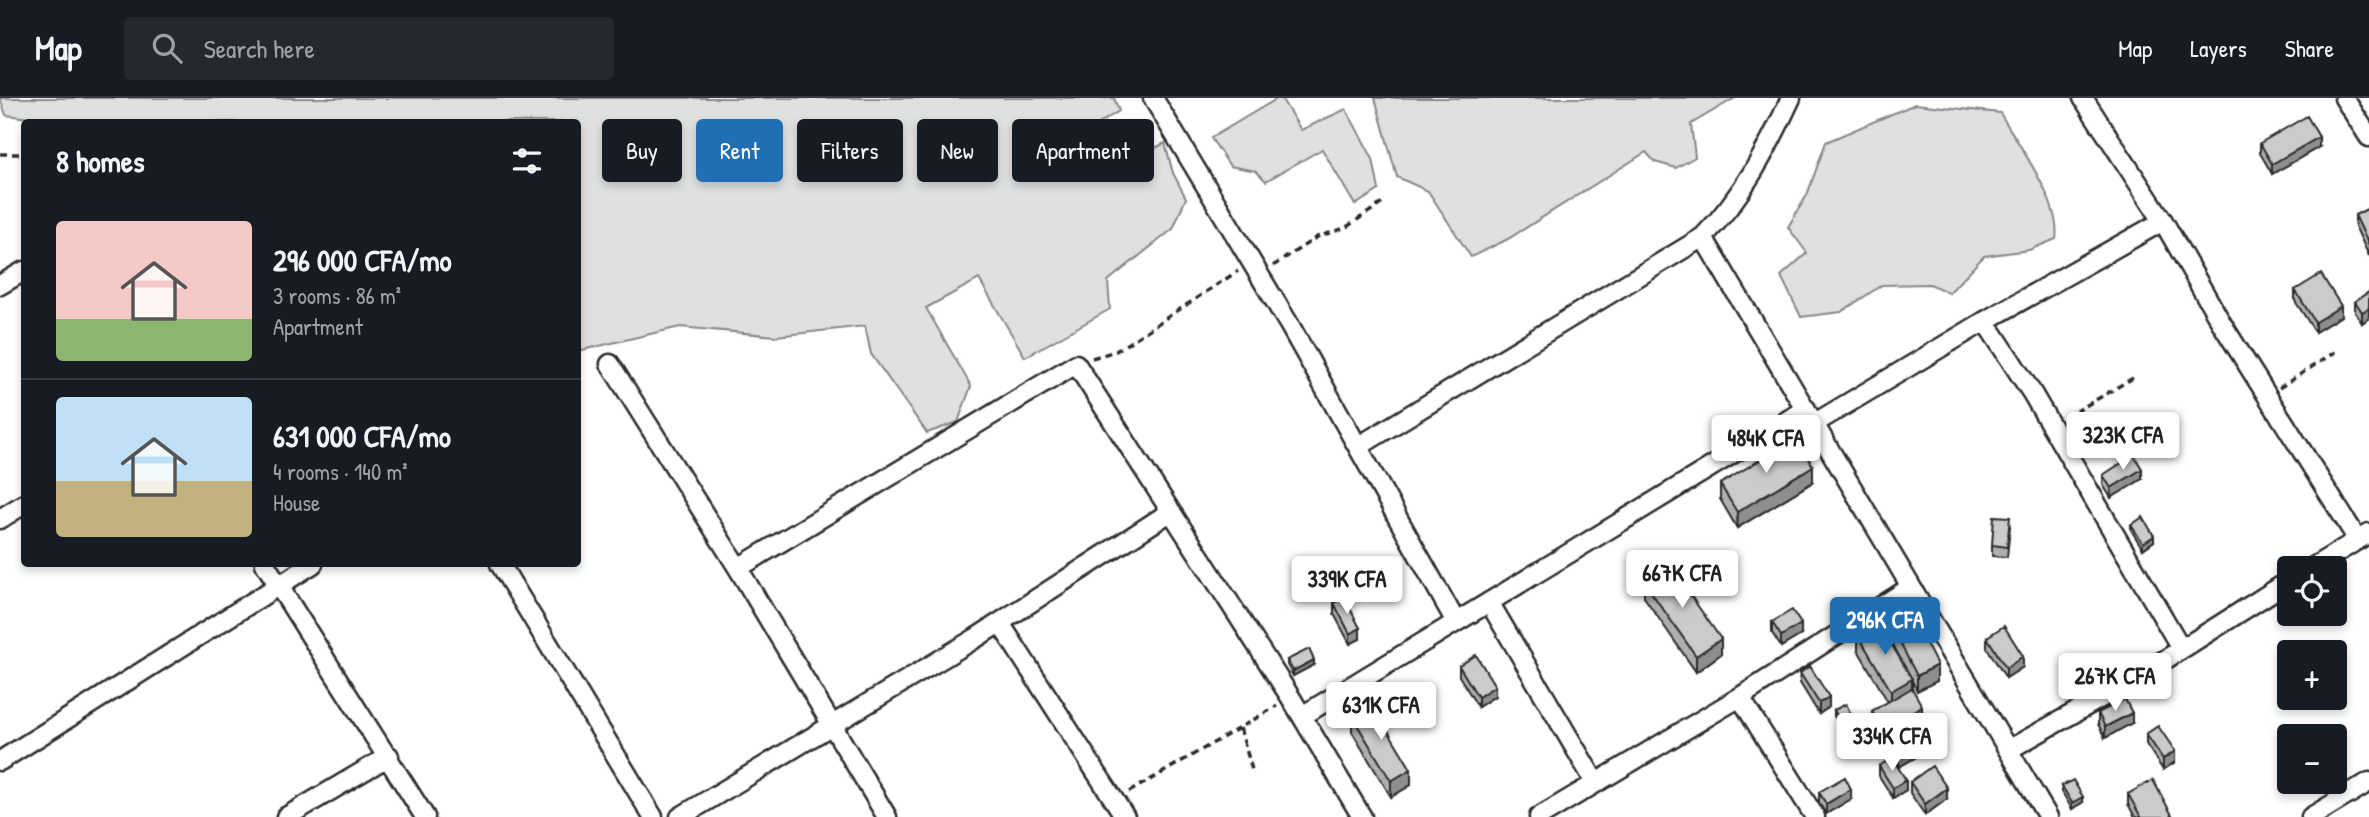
<!DOCTYPE html>
<html lang="en">
<head>
<meta charset="utf-8">
<style>
	:root { --surface:#171b24; --page:#242831; --text:#f1f3f6; --muted:#9ea1a6; --line:#363941; --accent:#1f6fb2 }
	body { margin:0; font-family:"Patrick Hand",sans-serif; background:var(--page); color:var(--text); height:100vh; display:flex; flex-direction:column; font-size:26px; white-space:nowrap }
	* { box-sizing:border-box; margin:0 }
	p { font-size:23px; color:var(--muted) }
	.icon { flex:none; width:38px; height:38px; fill:none; stroke:currentColor; stroke-width:2; stroke-linecap:round; stroke-linejoin:round }
	.map { position:relative; flex:1; overflow:hidden }
	.drawer { position:absolute; left:21px; top:21px; width:560px; height:448px; display:flex; flex-direction:column; background:var(--surface); border-radius:7px; box-shadow:0 4px 10px #0003 }
	.drawer>* { flex:none }
	.guide { position:absolute; left:602px; top:21px; width:665px; height:63px; display:flex; gap:14px }
	.tools { position:absolute; left:2277px; top:458px; display:grid; gap:14px }
	.tools a { display:grid; place-items:center; width:70px; height:70px; border-radius:7px; background:var(--surface); box-shadow:0 4px 10px #0003; font-size:35px }
	.price { position:absolute; translate:-50% -60px; padding:0 16px; border-radius:7px; background:#fff; color:#222; font-size:23px; line-height:46px; filter:drop-shadow(0 2px 4px #0008) }
	.price::after { content:''; position:absolute; left:50%; top:42px; width:21px; height:16px; margin-left:-10px; background:inherit; clip-path:polygon(0 0,100% 0,50% 100%) }
	.price.current { background:var(--accent); color:#fff }
	ul { padding:0; list-style:none }
	li { display:flex; align-items:center; gap:21px; height:175px; padding:0 35px }
	li+li { border-top:2px solid var(--line) }
	li span { display:grid; place-items:center; flex:none; width:196px; height:140px; border-radius:7px; color:#555 }
	li>.icon { margin-inline-start:auto }
	span .icon { width:84px; height:84px; fill:#fffc; stroke-width:1 }
	li b { font-size:30px }
	h2 { display:flex; justify-content:space-between; align-items:center; height:84px; padding:0 35px; font-size:30px }
	.tag { padding:0 24px; border-radius:7px; background:var(--surface); box-shadow:0 4px 10px #0003; font-size:24px; line-height:63px }
	.tag.current { background:var(--accent); color:#fff }
	header { display:flex; align-items:center; gap:42px; box-sizing:border-box; height:98px; padding:0 35px; background:var(--surface); border-bottom:2px solid var(--line) }
	header strong { font-size:33px }
	nav { display:flex; gap:38px; margin-inline-start:auto; font-size:24px }
	.search { width:490px; height:63px; background:var(--page); display:flex; align-items:center; gap:18px; box-sizing:border-box; padding:0 24px; border-radius:7px; color:var(--muted); font-size:26px }
	.map>svg:first-child { display:block }
	.green { fill:#e0e0e0; stroke:#868686; stroke-width:2 }
	.lines { fill:none; stroke-linecap:round; stroke-linejoin:round }
	.minor-casing { stroke:#2b2b2b; stroke-width:23 }
	.path { stroke:#2b2b2b; stroke-width:3.5; stroke-dasharray:7 5; stroke-linecap:butt }
	.minor { stroke:#fff; stroke-width:18 }
	.wall { fill:#afafaf; stroke:#2b2b2b; stroke-width:2 }
	.shaded-wall { fill:#8e8e8e; stroke:#2b2b2b; stroke-width:2 }
	.building { fill:#cbcbcb; stroke:#2b2b2b; stroke-width:2 }
</style>
</head>
<body>
<header>
<strong>Map</strong>
<div class="search"><svg class="icon" aria-label="search" viewBox="0 0 24 24"><circle cx="10" cy="10" r="6"/><path d="M15 15l6 6"/></svg>Search here</div>
<nav><a>Map</a><a>Layers</a><a>Share</a></nav>
</header>
<div class="map">
<svg width="2369" height="719" viewBox="0 0 2369 719">
	<rect width="100%" height="100%" fill="#fff"/>
	<filter id="ink" filterUnits="userSpaceOnUse"><feTurbulence type="fractalNoise" baseFrequency=".0143" numOctaves="2"/><feDisplacementMap in="SourceGraphic" scale="14" xChannelSelector="R" yChannelSelector="G"/><feConvolveMatrix kernelMatrix="1 2 1 2 8 2 1 2 1" color-interpolation-filters="sRGB"/></filter>
	<g filter="url(#ink)">
		<path class="green" d="M0 0H1114L1119 13 1070 43 1091 82 1165 45 1173 75 1186 100 1173 131 1108 183 1110 211 1025 259 979 181 926 210 971 288 958 324 927 335 871 256 865 228 776 238 680 229 578 253V24H60L6 17Z
			M1278 0H1281L1301 32 1346 11 1373 61 1379 92 1355 107 1322 51 1266 83 1256 73 1230 68 1211 40Z
			M1375 0H1735L1691 26 1695 59 1676 70 1655 64 1646 54 1508 141 1471 159 1428 93 1397 79Z
			M1915 6 2000 15C2018 46 2062 106 2056 141L2029 152 1984 158 1949 195 1930 186 1882 187 1841 214 1801 219 1781 178 1807 155 1788 129 1807 97 1826 44Z"/>
		<g class="lines">
			<defs>
				<path id="minor" d="M1153 0 1290 228 1456 524
					M2083 0 2163 123 2222 226 2358 442
					M2344 0 2369 39
					M1703 139 2048 719
					M0 187 24 173
					M1985 223 2032 295 2181 550
					M610 266 738 470 887 719
					M1815 325 1985 223 2163 123
					M1359 348 1703 139C1743 98 1767 52 1791 0
					M0 421 24 406
					M265 466 425 719
					M500 466 653 719
					M738 470 1076 266 1291 600 1362 719
					M2310 471 2369 435
					M1489 504 1595 684
					M1000 525 1125 719
					M1740 599 1815 719
					M1302 618 1806 311
					M2008 652 2133 582 2289 483
					M0 663 313 466
					M286 719 389 658
					M680 719 976 540 1170 414
					M1539 719 1740 599 1911 489
					M2311 719 2369 684"/>
			</defs>
			<use href="#minor" class="minor-casing"/>
			<path class="path" d="M0 56H24
				M1273 168 1317 139 1345 130 1384 104
				M1092 260 1116 253 1238 173
				M2279 290 2335 254
				M2065 320 2133 280
				M1240 630 1252 672
				M1129 694 1277 608"/>
			<use href="#minor" class="minor"/>
		</g>
		<path class="wall" d="M2260 45 2319 49 2272 76 2260 55Z
			M2369 110V158L2355 128V117Z
			M2295 192 2341 218 2315 234 2295 203Z
			M2369 194V220L2362 225 2355 214V203Z
			M2103 377 2142 381 2111 400 2103 387Z
			M1813 384 1737 430 1720 401V386Z
			M2131 427 2154 443 2143 451 2131 432Z
			M2010 429 2007 459 1992 458V447Z
			M1644 484 1721 556 1696 574 1644 499Z
			M1334 505 1360 541 1350 546 1334 516Z
			M1886 518 1937 583 1917 593 1912 583V590L1922 619 1905 629 1916 659 1899 669 1885 645V640L1882 642 1872 623V613L1888 604 1858 552V537L1902 564 1886 533Z
			M1772 524 1801 537 1781 549 1772 535Z
			M1987 539 2023 569 2006 580 1987 550Z
			M1287 562 1314 567 1293 578 1287 567Z
			M1459 568 1495 598 1478 609 1459 578Z
			M1800 575 1829 609 1819 616 1800 585Z
			M1834 612 1857 633 1846 639 1834 618Z
			M2098 615 2132 625 2105 640 2098 626Z
			M1352 618 1411 687 1391 699 1352 634Z
			M2146 636 2175 664 2163 672 2146 646Z
			M1879 668 1906 692 1893 700 1879 678Z
			M1910 684 1947 701 1925 717 1910 695Z
			M2062 688 2083 704 2072 711 2062 694Z
			M1819 694 1851 701 1826 716 1819 705Z
			M2128 696 2173 719H2135L2128 706Z"/>
		<path class="shaded-wall" d="M2319 39V49L2272 76V66Z
			M2341 208V218L2315 234V224Z
			M2369 210V220L2362 225V214Z
			M1813 368V384L1737 430V414Z
			M2142 371V381L2111 400V390Z
			M2154 438V443L2143 451V445Z
			M1801 526V537L1781 549V538Z
			M1360 530V541L1350 546V536Z
			M1721 541V556L1696 574V558Z
			M2023 558V569L2006 580V570Z
			M1314 562V567L1293 578V573Z
			M1937 567V583L1917 593V578Z
			M1912 581V596L1891 609V593Z
			M1495 588V598L1478 609V599Z
			M1829 599V609L1819 616V605Z
			M1922 608V619L1887 639 1885 635V640L1882 642V631Z
			M2132 615V625L2105 640V629Z
			M1857 628V633L1846 639V634Z
			M1916 648V659L1899 669V658Z
			M2175 653V664L2163 672V661Z
			M1411 671V687L1391 699V683Z
			M1906 682V692L1893 700V690Z
			M1947 690V701L1925 717V706Z
			M1851 691V701L1826 716V706Z
			M2083 699V704L2072 711V705Z"/>
		<path class="building" d="M2307 18 2319 39 2272 66 2260 45Z
			M2369 110V147L2355 117Z
			M2321 176 2341 208 2315 224 2295 192Z
			M2369 194V210L2362 214 2355 203Z
			M1796 340 1813 368 1737 414 1720 386Z
			M2134 357 2142 371 2111 390 2103 377Z
			M1994 418 2010 419 2007 449 1992 447Z
			M2143 419 2154 438 2143 445 2131 427Z
			M1669 467 1721 541 1696 558 1644 484Z
			M1344 499 1360 530 1350 536 1334 505Z
			M1906 507 1937 567 1917 578 1886 518Z
			M1792 512 1801 526 1781 538 1772 524Z
			M1879 525 1912 581 1891 593 1858 537Z
			M2004 528 2023 558 2006 570 1987 539Z
			M1309 551 1314 562 1293 573 1287 562Z
			M1476 557 1495 588 1478 599 1459 568Z
			M1810 568 1829 599 1819 605 1800 575Z
			M1912 590 1922 608 1882 631 1872 613Z
			M2125 601 2132 615 2105 629 2098 615Z
			M1372 606 1411 671 1391 683 1352 618Z
			M1846 606 1857 628 1846 634 1834 612Z
			M1903 625 1916 648 1899 658 1885 635Z
			M2158 628 2175 653 2163 661 2146 636Z
			M1892 660 1906 682 1893 690 1879 668Z
			M1932 668 1947 690 1925 706 1910 684Z
			M1845 679 1851 691 1826 706 1819 694Z
			M2073 682 2083 699 2072 705 2062 688Z
			M2153 682 2173 719H2141L2128 696Z"/>
	</g>
</svg>
<div class="tools">
<a><svg class="icon" aria-label="locate" viewBox="0 0 24 24"><circle cx="12" cy="12" r="6"/><path d="M12 2v4M12 18v4M2 12h4M18 12h4"/></svg></a>
<a>+</a>
<a>−</a>
</div>
<b class="price" style="left:2123px;top:374px">323K CFA</b>
<b class="price" style="left:1766px;top:377px">484K CFA</b>
<b class="price" style="left:1682px;top:512px">667K CFA</b>
<b class="price" style="left:1347px;top:518px">339K CFA</b>
<b class="price current" style="left:1885px;top:559px">296K CFA</b>
<b class="price" style="left:2115px;top:615px">267K CFA</b>
<b class="price" style="left:1381px;top:644px">631K CFA</b>
<b class="price" style="left:1892px;top:675px">334K CFA</b>
<div class="guide">
<a class="tag">Buy</a>
<a class="tag current">Rent</a>
<a class="tag">Filters</a>
<a class="tag">New</a>
<a class="tag">Apartment</a>
</div>
<section class="drawer">
<h2>8 homes<svg class="icon" aria-label="filters" viewBox="0 0 24 24"><path d="M4 7h16M4 17h16"/><circle cx="9" cy="7" r="2"/><circle cx="15" cy="17" r="2"/></svg></h2>
<ul>
<li><span style="background:linear-gradient(#f6c9c9 70%,#8fb573 0)"><svg class="icon" aria-label="home" viewBox="0 0 24 24"><path d="M3 11l9-7 9 7M6 9v11h12V9"/></svg></span><div><b>296 000 CFA/mo</b><p>3 rooms · 86 m²</p><p>Apartment</p></div></li>
<li><span style="background:linear-gradient(#bfe0f5 60%,#c2b280 0)"><svg class="icon" aria-label="home" viewBox="0 0 24 24"><path d="M3 11l9-7 9 7M6 9v11h12V9"/></svg></span><div><b>631 000 CFA/mo</b><p>4 rooms · 140 m²</p><p>House</p></div></li>
</ul>
</section>
</div>
</body>
</html>
